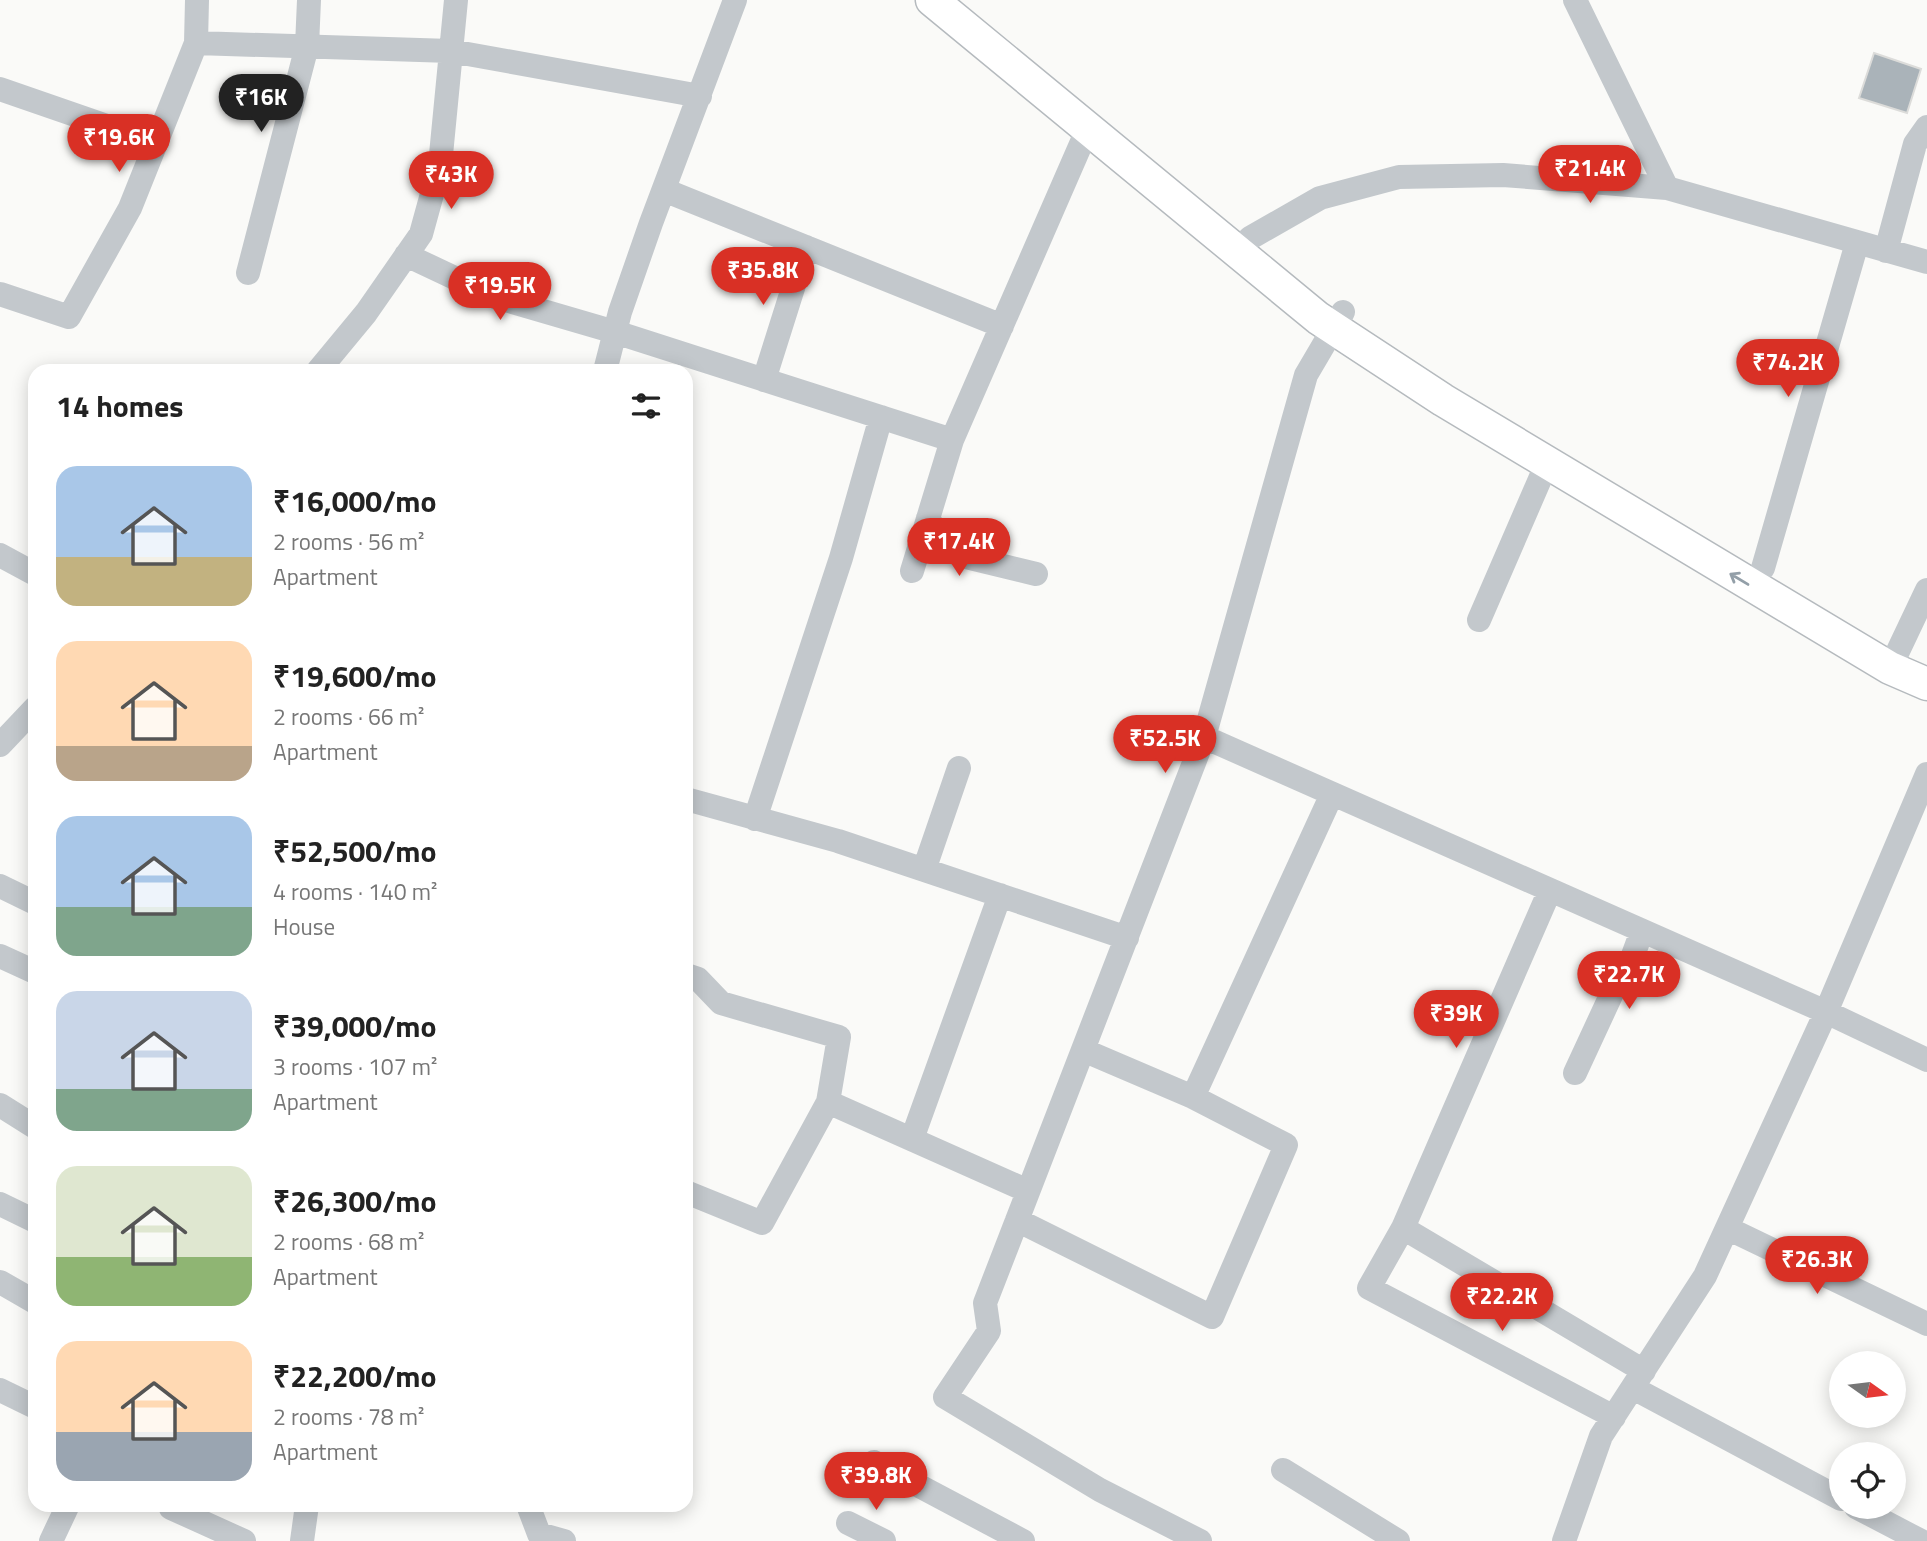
<!DOCTYPE html>
<html lang="en">
<head>
<meta charset="utf-8">
<style>
	:root { --surface:#fff; --page:#f2f2f2; --text:#222; --muted:#767676; --accent:#d93025 }
	body { margin:0; font-family:"Titillium Web",sans-serif; background:var(--page); color:var(--text); height:100vh; display:flex; flex-direction:column; font-size:26px; white-space:nowrap }
	* { box-sizing:border-box; margin:0 }
	p { font-size:23px; color:var(--muted) }
	.icon { flex:none; width:38px; height:38px; fill:none; stroke:currentColor; stroke-width:2; stroke-linecap:round; stroke-linejoin:round }
	.map { position:relative; flex:1; overflow:hidden }
	.details { position:absolute; left:28px; top:364px; width:665px; height:1148px; display:flex; flex-direction:column; background:var(--surface); border-radius:21px; box-shadow:0 4px 18px #0003 }
	.details>* { flex:none }
	.needle { width:46px; rotate:104deg }
	.controls { position:absolute; left:1829px; top:1351px; display:grid; gap:14px }
	.controls a { display:grid; place-items:center; width:77px; height:77px; border-radius:50%; background:var(--surface); box-shadow:0 4px 18px #0003; font-size:35px }
	.price { position:absolute; translate:-50% -60px; padding:0 16px; border-radius:24px; background:var(--accent); color:#fff; font-size:23px; line-height:46px; filter:drop-shadow(0 2px 4px #0008) }
	.price::after { content:''; position:absolute; left:50%; top:42px; width:21px; height:16px; margin-left:-10px; background:inherit; clip-path:polygon(0 0,100% 0,50% 100%) }
	.price.active { background:#222; color:#fff }
	ul { padding:0; list-style:none }
	li { display:flex; align-items:center; gap:21px; height:175px; padding:0 28px }
	li span { display:grid; place-items:center; flex:none; width:196px; height:140px; border-radius:21px; color:#555 }
	li>.icon { margin-inline-start:auto }
	span .icon { width:84px; height:84px; fill:#fffc; stroke-width:1 }
	li b { font-size:30px }
	h2 { display:flex; justify-content:space-between; align-items:center; height:84px; padding:0 28px; font-size:30px }
	.map>svg:first-child { display:block }
	.building { fill:#aab3b9; stroke:#dcdcda; stroke-width:2 }
	.lines { fill:none; stroke-linecap:round; stroke-linejoin:round }
	.major-casing { stroke:#b5babe; stroke-width:35 }
	.minor { stroke:#c3c8cc; stroke-width:24 }
	.major { stroke:#fff; stroke-width:32 }
	.oneway { stroke:#939fa8 }
</style>
</head>
<body>
<div class="map">
<svg width="1927" height="1541" viewBox="0 0 1927 1541">
	<rect width="100%" height="100%" fill="#fafaf8"/>
	<path class="building" d="M1874 53 1921 69 1907 113 1859 98Z"/>
	<g class="lines">
		<defs>
			<path id="major" d="M932 0 1318 318 1443 400 1890 668 1927 684"/>
		</defs>
		<use href="#major" class="major-casing"/>
		<path class="minor" d="M1575 0 1667 188
			M196 43 451 51 700 96
			M0 89 156 143
			M664 190 1002 326
			M1250 238 1320 198 1399 177 1503 175 1667 188 1927 262
			M1886 251 1915 144 1927 127
			M406 255 495 297 615 332 952 440
			M248 273 307 46 309 0
			M0 294 69 317 130 208 196 43 197 0
			M318 371 366 313 421 234 440 165 456 0
			M605 371 620 312 651 223 735 0
			M764 380 806 247
			M928 518 945 548 962 556 1036 574
			M0 555 35 574
			M1763 568 1857 243
			M912 571 952 440 1088 128
			M1479 620 1547 463
			M1890 668 1927 590
			M1204 737 1306 375 1343 312
			M0 745 35 708
			M686 799 838 841 1127 938
			M755 819 841 558 881 417
			M924 870 959 768
			M0 886 35 903
			M0 956 35 972
			M686 975 698 979 721 1003 839 1037 828 1102 1028 1191
			M1083 1050 1193 1097 1332 794
			M1575 1073 1619 978 1628 969 1642 931
			M0 1105 35 1127
			M912 1139 1000 895
			M686 1192 762 1223 828 1102
			M0 1204 35 1221
			M1017 1220 1212 1317 1286 1145 1193 1097
			M1403 1228 1550 890
			M1727 1228 1927 1324
			M0 1282 35 1302
			M1633 1388 1841 1499
			M0 1390 35 1407
			M1614 1417 1369 1288 1403 1228 1644 1371
			M874 1462 1023 1541
			M1283 1470 1398 1541
			M171 1505V1508L244 1541
			M528 1505 539 1534 564 1541
			M1856 1507 1921 1541
			M848 1523 884 1541
			M51 1541 68 1505
			M302 1541 307 1505
			M1200 1541 1100 1490 945 1397 989 1331 985 1303 1204 737 1826 1012 1927 1060
			M1564 1541 1601 1436 1705 1276 1826 1012 1927 774"/>
		<use href="#major" class="major"/>
	</g>
	<defs><path id="oneway-shaft" d="M-6 0H5M1.5-3L5.5 0L1.5 3" fill="none" stroke-width="1.6" stroke-linecap="round" stroke-linejoin="round" transform="scale(1.75)"/></defs>
	<use class="oneway" href="#oneway-shaft" transform="translate(1739 579) rotate(-149)"/>
</svg>
<div class="controls">
<a><svg class="needle" viewBox="-14 -14 28 28"><path d="M0-13l5 13h-10z" fill="#e53935"/><path d="M0 13l5-13h-10z" fill="#767676"/></svg></a>
<a><svg class="icon" aria-label="locate" viewBox="0 0 24 24"><circle cx="12" cy="12" r="6"/><path d="M12 2v4M12 18v4M2 12h4M18 12h4"/></svg></a>
</div>
<b class="price active" style="left:261px;top:134px">₹16K</b>
<b class="price" style="left:119px;top:174px">₹19.6K</b>
<b class="price" style="left:1590px;top:205px">₹21.4K</b>
<b class="price" style="left:451px;top:211px">₹43K</b>
<b class="price" style="left:763px;top:307px">₹35.8K</b>
<b class="price" style="left:500px;top:322px">₹19.5K</b>
<b class="price" style="left:1788px;top:399px">₹74.2K</b>
<b class="price" style="left:959px;top:578px">₹17.4K</b>
<b class="price" style="left:1165px;top:775px">₹52.5K</b>
<b class="price" style="left:1629px;top:1011px">₹22.7K</b>
<b class="price" style="left:1456px;top:1050px">₹39K</b>
<b class="price" style="left:1817px;top:1296px">₹26.3K</b>
<b class="price" style="left:1502px;top:1333px">₹22.2K</b>
<b class="price" style="left:876px;top:1512px">₹39.8K</b>
<section class="details">
<h2>14 homes<svg class="icon" aria-label="filters" viewBox="0 0 24 24"><path d="M4 7h16M4 17h16"/><circle cx="9" cy="7" r="2"/><circle cx="15" cy="17" r="2"/></svg></h2>
<ul>
<li><span style="background:linear-gradient(#a9c7e8 65%,#c2b280 0)"><svg class="icon" aria-label="home" viewBox="0 0 24 24"><path d="M3 11l9-7 9 7M6 9v11h12V9"/></svg></span><div><b>₹16,000/mo</b><p>2 rooms · 56 m²</p><p>Apartment</p></div></li>
<li><span style="background:linear-gradient(#ffd9b3 75%,#b9a48a 0)"><svg class="icon" aria-label="home" viewBox="0 0 24 24"><path d="M3 11l9-7 9 7M6 9v11h12V9"/></svg></span><div><b>₹19,600/mo</b><p>2 rooms · 66 m²</p><p>Apartment</p></div></li>
<li><span style="background:linear-gradient(#a9c7e8 65%,#7fa58c 0)"><svg class="icon" aria-label="home" viewBox="0 0 24 24"><path d="M3 11l9-7 9 7M6 9v11h12V9"/></svg></span><div><b>₹52,500/mo</b><p>4 rooms · 140 m²</p><p>House</p></div></li>
<li><span style="background:linear-gradient(#c9d6e8 70%,#7fa58c 0)"><svg class="icon" aria-label="home" viewBox="0 0 24 24"><path d="M3 11l9-7 9 7M6 9v11h12V9"/></svg></span><div><b>₹39,000/mo</b><p>3 rooms · 107 m²</p><p>Apartment</p></div></li>
<li><span style="background:linear-gradient(#dfe7d0 65%,#8fb573 0)"><svg class="icon" aria-label="home" viewBox="0 0 24 24"><path d="M3 11l9-7 9 7M6 9v11h12V9"/></svg></span><div><b>₹26,300/mo</b><p>2 rooms · 68 m²</p><p>Apartment</p></div></li>
<li><span style="background:linear-gradient(#ffd9b3 65%,#9aa5b1 0)"><svg class="icon" aria-label="home" viewBox="0 0 24 24"><path d="M3 11l9-7 9 7M6 9v11h12V9"/></svg></span><div><b>₹22,200/mo</b><p>2 rooms · 78 m²</p><p>Apartment</p></div></li>
</ul>
</section>
</div>
</body>
</html>
